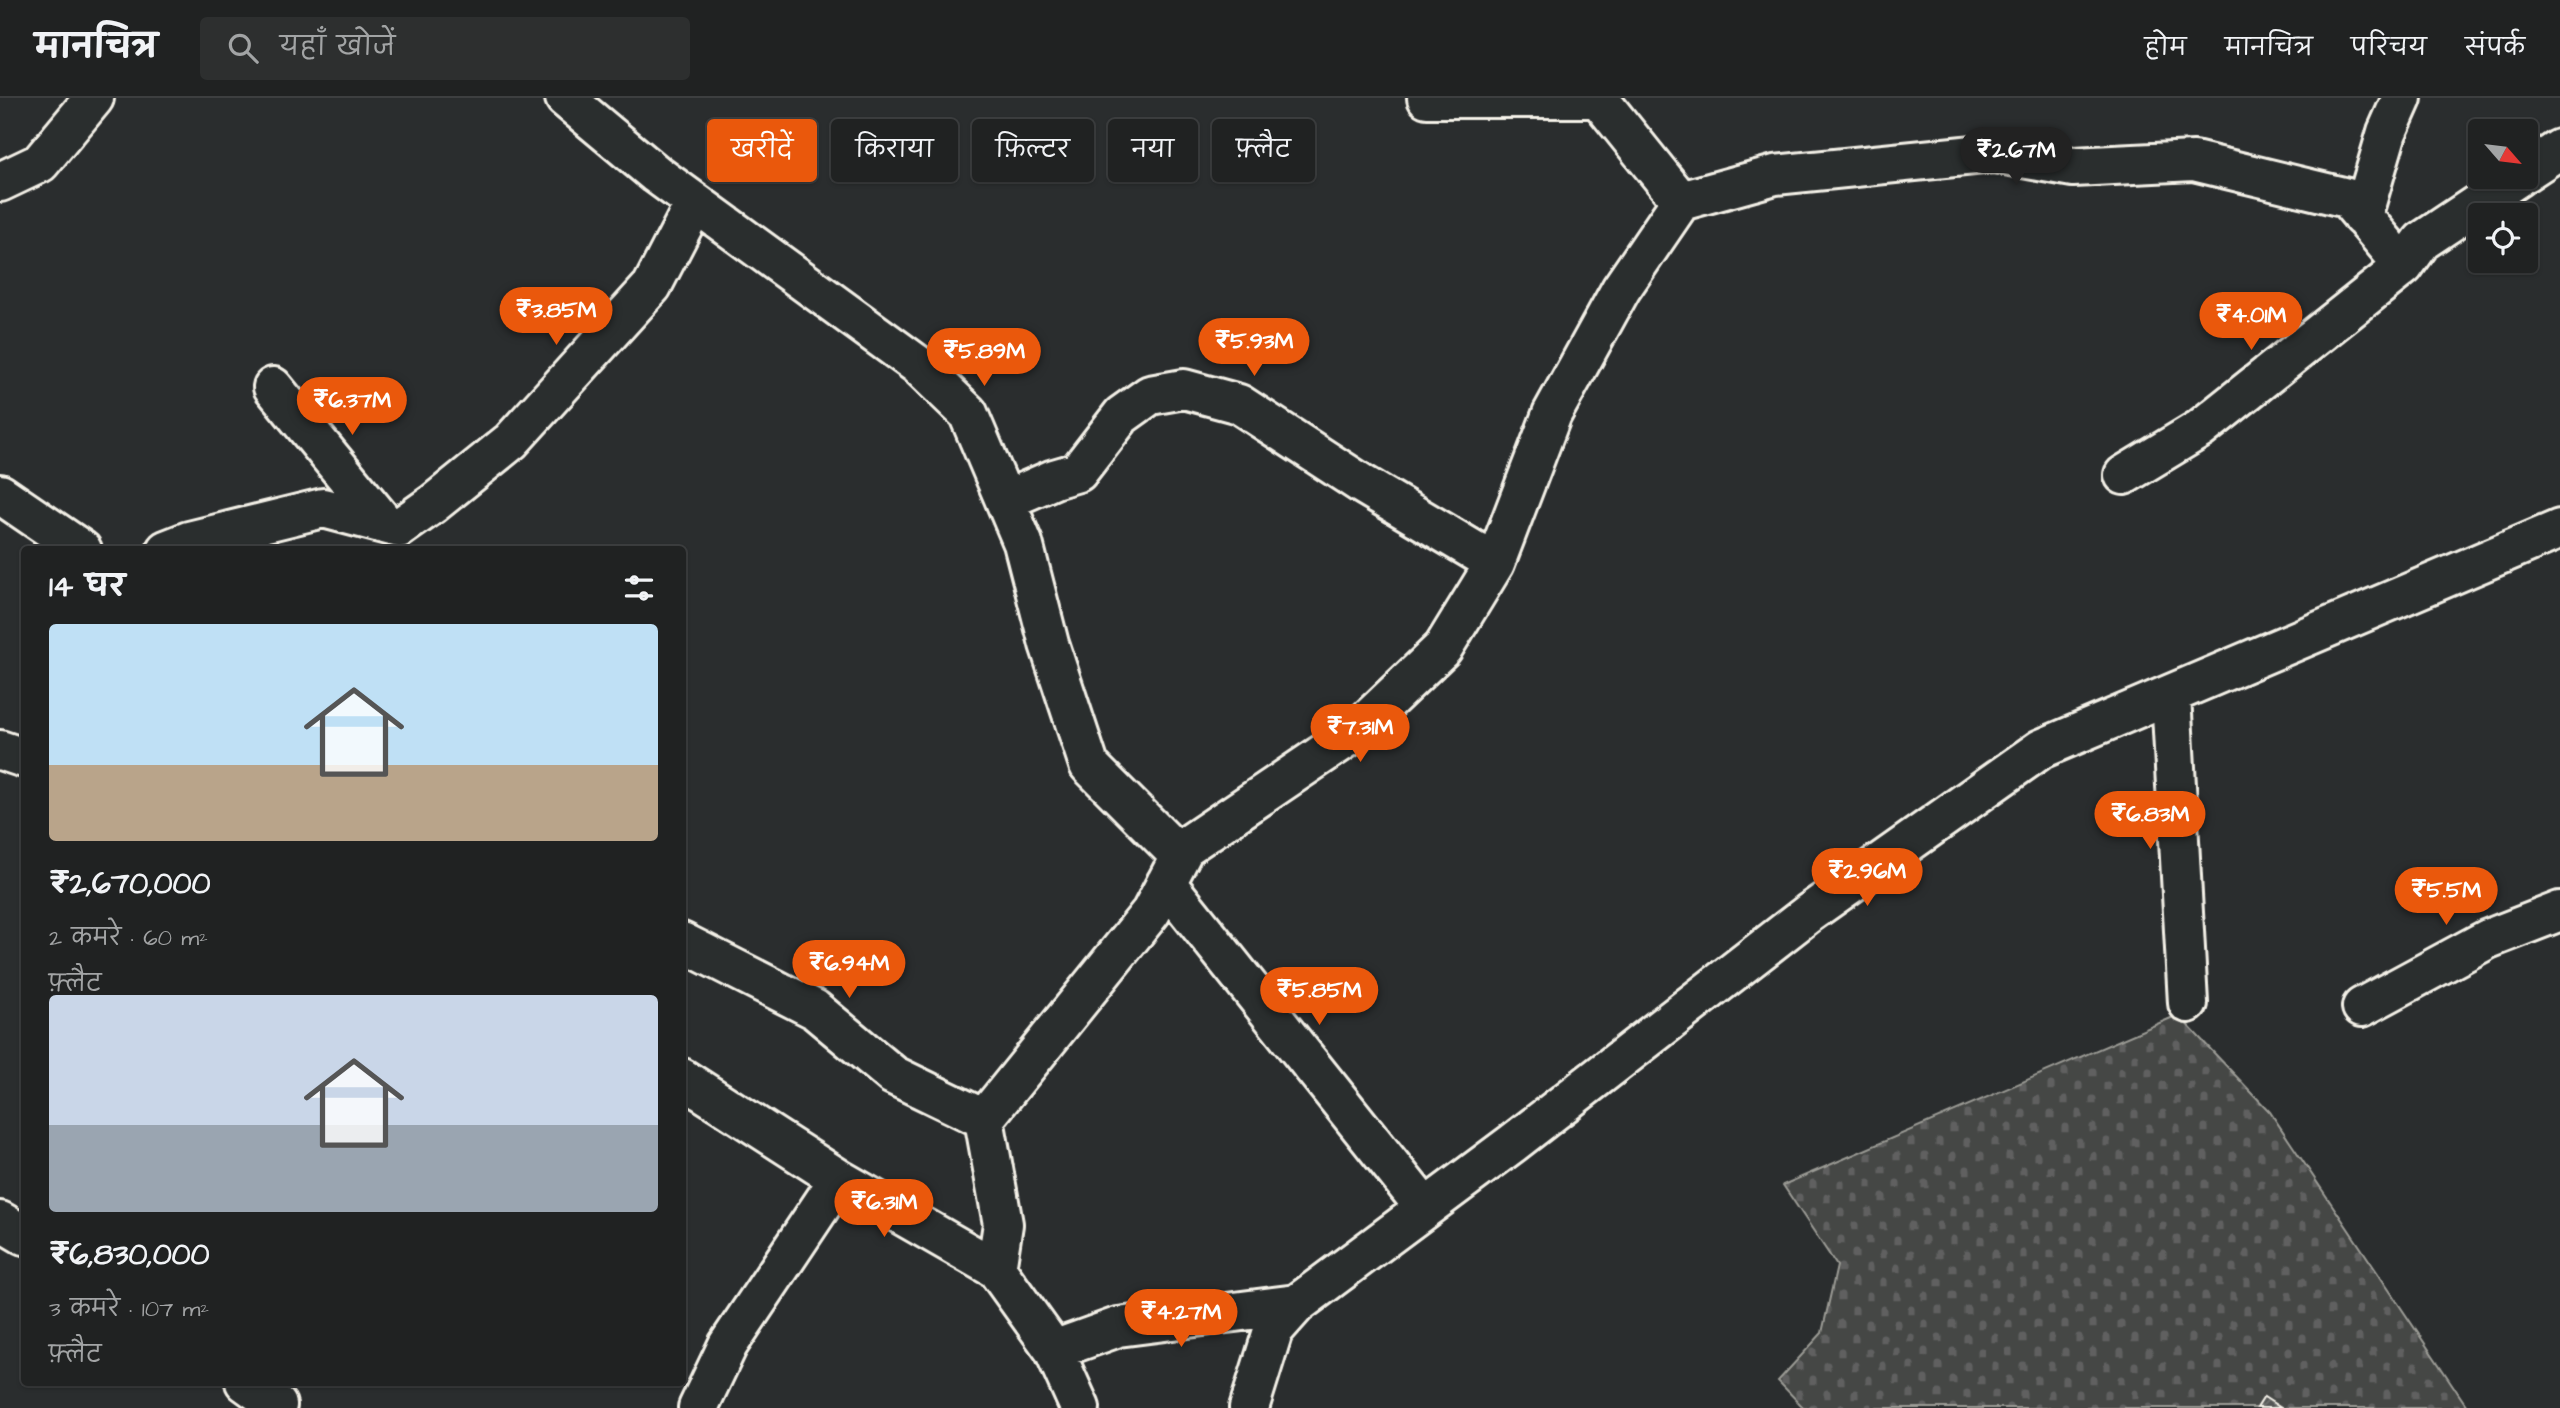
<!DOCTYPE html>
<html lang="hi">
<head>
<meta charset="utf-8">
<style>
	:root { --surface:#202222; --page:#2d2f2f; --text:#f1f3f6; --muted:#a2a4a5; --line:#3d3f40; --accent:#ea580c }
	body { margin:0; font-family:"Architects Daughter","Playpen Sans Deva",sans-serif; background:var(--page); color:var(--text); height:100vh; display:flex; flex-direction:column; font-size:26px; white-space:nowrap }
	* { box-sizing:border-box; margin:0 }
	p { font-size:23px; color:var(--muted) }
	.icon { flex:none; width:38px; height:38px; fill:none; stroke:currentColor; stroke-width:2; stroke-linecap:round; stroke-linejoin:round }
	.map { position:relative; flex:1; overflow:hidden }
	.side { position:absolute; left:21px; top:448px; width:665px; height:840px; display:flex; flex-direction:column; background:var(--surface); border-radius:7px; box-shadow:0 2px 5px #0004,0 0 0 2px var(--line) }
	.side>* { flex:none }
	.hud { position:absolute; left:707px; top:21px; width:665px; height:63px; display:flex; gap:14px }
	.needle { width:46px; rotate:118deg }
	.tools { position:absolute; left:2468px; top:21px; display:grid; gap:14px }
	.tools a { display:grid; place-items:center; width:70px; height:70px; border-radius:7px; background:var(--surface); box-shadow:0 2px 5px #0004,0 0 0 2px var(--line); font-size:35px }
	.price { position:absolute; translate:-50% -60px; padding:0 16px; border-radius:24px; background:var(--accent); color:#fff; font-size:23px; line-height:46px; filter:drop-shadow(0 2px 4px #0008) }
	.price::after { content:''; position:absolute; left:50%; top:42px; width:21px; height:16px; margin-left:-10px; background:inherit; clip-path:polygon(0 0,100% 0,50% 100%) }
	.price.active { background:#222; color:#fff }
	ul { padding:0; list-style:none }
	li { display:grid; align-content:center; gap:14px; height:371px; padding:0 28px }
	li span { display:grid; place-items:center; height:217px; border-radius:7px; color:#555 }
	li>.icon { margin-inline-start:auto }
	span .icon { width:126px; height:126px; fill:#fffc; stroke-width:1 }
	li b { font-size:30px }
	h2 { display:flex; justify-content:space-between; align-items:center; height:84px; padding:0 28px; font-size:30px }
	.chip { padding:0 24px; border-radius:7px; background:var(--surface); box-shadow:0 2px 5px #0004,0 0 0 2px var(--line); font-size:24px; line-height:63px }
	.chip.active { background:var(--accent); color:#fff }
	header { display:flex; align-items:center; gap:42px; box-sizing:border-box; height:98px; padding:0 35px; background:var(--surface); border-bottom:2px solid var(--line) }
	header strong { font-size:33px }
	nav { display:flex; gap:38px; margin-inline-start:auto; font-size:24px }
	.search { width:490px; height:63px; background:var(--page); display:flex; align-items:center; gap:18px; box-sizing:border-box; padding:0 24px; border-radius:7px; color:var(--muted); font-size:26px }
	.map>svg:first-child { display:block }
	.cemetery { fill:url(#cemetery-stones); stroke:#9c9c96; stroke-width:2 }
	.building { fill:url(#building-cross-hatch); stroke:#f4f1e8; stroke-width:2 }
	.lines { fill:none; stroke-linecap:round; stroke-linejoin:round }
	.street-casing { stroke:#f4f1e8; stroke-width:44 }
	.street { stroke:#2a2d2e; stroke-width:38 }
</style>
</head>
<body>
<header>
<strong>मानचित्र</strong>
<div class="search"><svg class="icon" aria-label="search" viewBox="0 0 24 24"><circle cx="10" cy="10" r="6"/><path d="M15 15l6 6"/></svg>यहाँ खोजें</div>
<nav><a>होम</a><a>मानचित्र</a><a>परिचय</a><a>संपर्क</a></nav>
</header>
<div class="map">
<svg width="2560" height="1310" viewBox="0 0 2560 1310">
	<defs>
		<pattern id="cemetery-stones" width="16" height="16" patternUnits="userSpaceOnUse" patternTransform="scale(1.75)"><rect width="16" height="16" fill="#444645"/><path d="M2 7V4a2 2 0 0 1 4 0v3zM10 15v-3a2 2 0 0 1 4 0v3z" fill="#606160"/></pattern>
		<pattern id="building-cross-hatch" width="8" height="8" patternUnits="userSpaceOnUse" patternTransform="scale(1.75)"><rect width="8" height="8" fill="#555756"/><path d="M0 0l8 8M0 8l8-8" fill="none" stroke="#6e706e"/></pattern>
	</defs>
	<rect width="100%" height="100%" fill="#2a2d2e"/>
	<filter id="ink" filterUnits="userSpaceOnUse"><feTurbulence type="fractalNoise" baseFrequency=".0143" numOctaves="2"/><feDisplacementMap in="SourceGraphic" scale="14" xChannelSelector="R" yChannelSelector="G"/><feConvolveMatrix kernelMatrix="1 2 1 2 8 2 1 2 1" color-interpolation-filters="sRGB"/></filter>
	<g filter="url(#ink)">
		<path class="cemetery" d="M2178 917 2270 1014 2468 1310H1804L1778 1283 1822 1235 1837 1168 1783 1087Z"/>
		<path class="building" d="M2264 1299 2281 1310H2257Z"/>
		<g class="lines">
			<defs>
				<path id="street" d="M565 0 656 76 918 267 968 315 1023 445 1049 546 1089 667 1180 758
					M1427 0H1599
					M1599 1 1681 103
					M2525 74 2560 51
					M0 84 40 65 94 0
					M2362 119 2387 34 2402 0
					M273 289 385 426
					M2124 377 2200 331 2404 168
					M0 396 82 452
					M1006 402 1054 381 1078 374 1122 317 1150 297 1184 291 1239 306 1362 386 1495 465
					M166 452 189 443 323 410 399 430 433 406 511 343 652 188 695 105
					M2171 597 2188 905
					M0 652 24 660
					M1166 785 1425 1110
					M682 844 814 911 893 977 984 1021
					M2362 909 2488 841 2560 813
					M682 980 839 1081 996 1171 1054 1252 1080 1310
					M0 1123 24 1137
					M996 1171 1003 1126 984 1021 1151 814 1185 749 1354 635 1443 550 1495 465 1552 316 1621 191 1681 103 1775 77 1994 55 2073 69 2194 63 2347 100 2404 168 2422 143 2518 79
					M1054 1252 1118 1229 1297 1206
					M245 1284 277 1307
					M698 1310 728 1247 839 1081
					M1249 1310 1273 1233 1297 1206 1513 1045 1809 815 2041 651 2560 431"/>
			</defs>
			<use href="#street" class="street-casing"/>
			<use href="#street" class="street"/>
		</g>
	</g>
</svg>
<div class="tools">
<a><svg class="needle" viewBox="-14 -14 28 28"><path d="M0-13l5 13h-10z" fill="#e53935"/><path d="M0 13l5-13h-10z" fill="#a2a4a5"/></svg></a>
<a><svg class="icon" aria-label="locate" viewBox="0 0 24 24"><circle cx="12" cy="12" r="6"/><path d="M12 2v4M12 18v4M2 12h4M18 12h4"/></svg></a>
</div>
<b class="price active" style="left:2016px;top:89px">₹2.67M</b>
<b class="price" style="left:556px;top:249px">₹3.85M</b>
<b class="price" style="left:2251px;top:254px">₹4.01M</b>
<b class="price" style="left:1254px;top:280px">₹5.93M</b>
<b class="price" style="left:984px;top:290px">₹5.89M</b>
<b class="price" style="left:352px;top:339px">₹6.37M</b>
<b class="price" style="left:1360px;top:666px">₹7.31M</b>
<b class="price" style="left:2150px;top:753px">₹6.83M</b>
<b class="price" style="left:1867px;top:810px">₹2.96M</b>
<b class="price" style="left:2446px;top:829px">₹5.5M</b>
<b class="price" style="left:849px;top:902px">₹6.94M</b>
<b class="price" style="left:1319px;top:929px">₹5.85M</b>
<b class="price" style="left:884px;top:1141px">₹6.31M</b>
<b class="price" style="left:1181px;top:1251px">₹4.27M</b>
<div class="hud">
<a class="chip active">खरीदें</a>
<a class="chip">किराया</a>
<a class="chip">फ़िल्टर</a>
<a class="chip">नया</a>
<a class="chip">फ़्लैट</a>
</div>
<section class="side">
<h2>14 घर<svg class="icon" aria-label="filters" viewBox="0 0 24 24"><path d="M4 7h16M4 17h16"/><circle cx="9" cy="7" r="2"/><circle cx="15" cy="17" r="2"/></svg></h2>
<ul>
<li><span style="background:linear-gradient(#bfe0f5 65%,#b9a48a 0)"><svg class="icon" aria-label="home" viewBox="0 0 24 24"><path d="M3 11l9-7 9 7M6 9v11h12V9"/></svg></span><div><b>₹2,670,000</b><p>2 कमरे · 60 m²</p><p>फ़्लैट</p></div></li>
<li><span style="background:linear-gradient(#c9d6e8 60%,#9aa5b1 0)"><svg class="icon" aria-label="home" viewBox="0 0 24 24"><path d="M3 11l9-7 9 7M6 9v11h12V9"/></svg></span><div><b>₹6,830,000</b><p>3 कमरे · 107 m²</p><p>फ़्लैट</p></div></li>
</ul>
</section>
</div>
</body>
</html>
